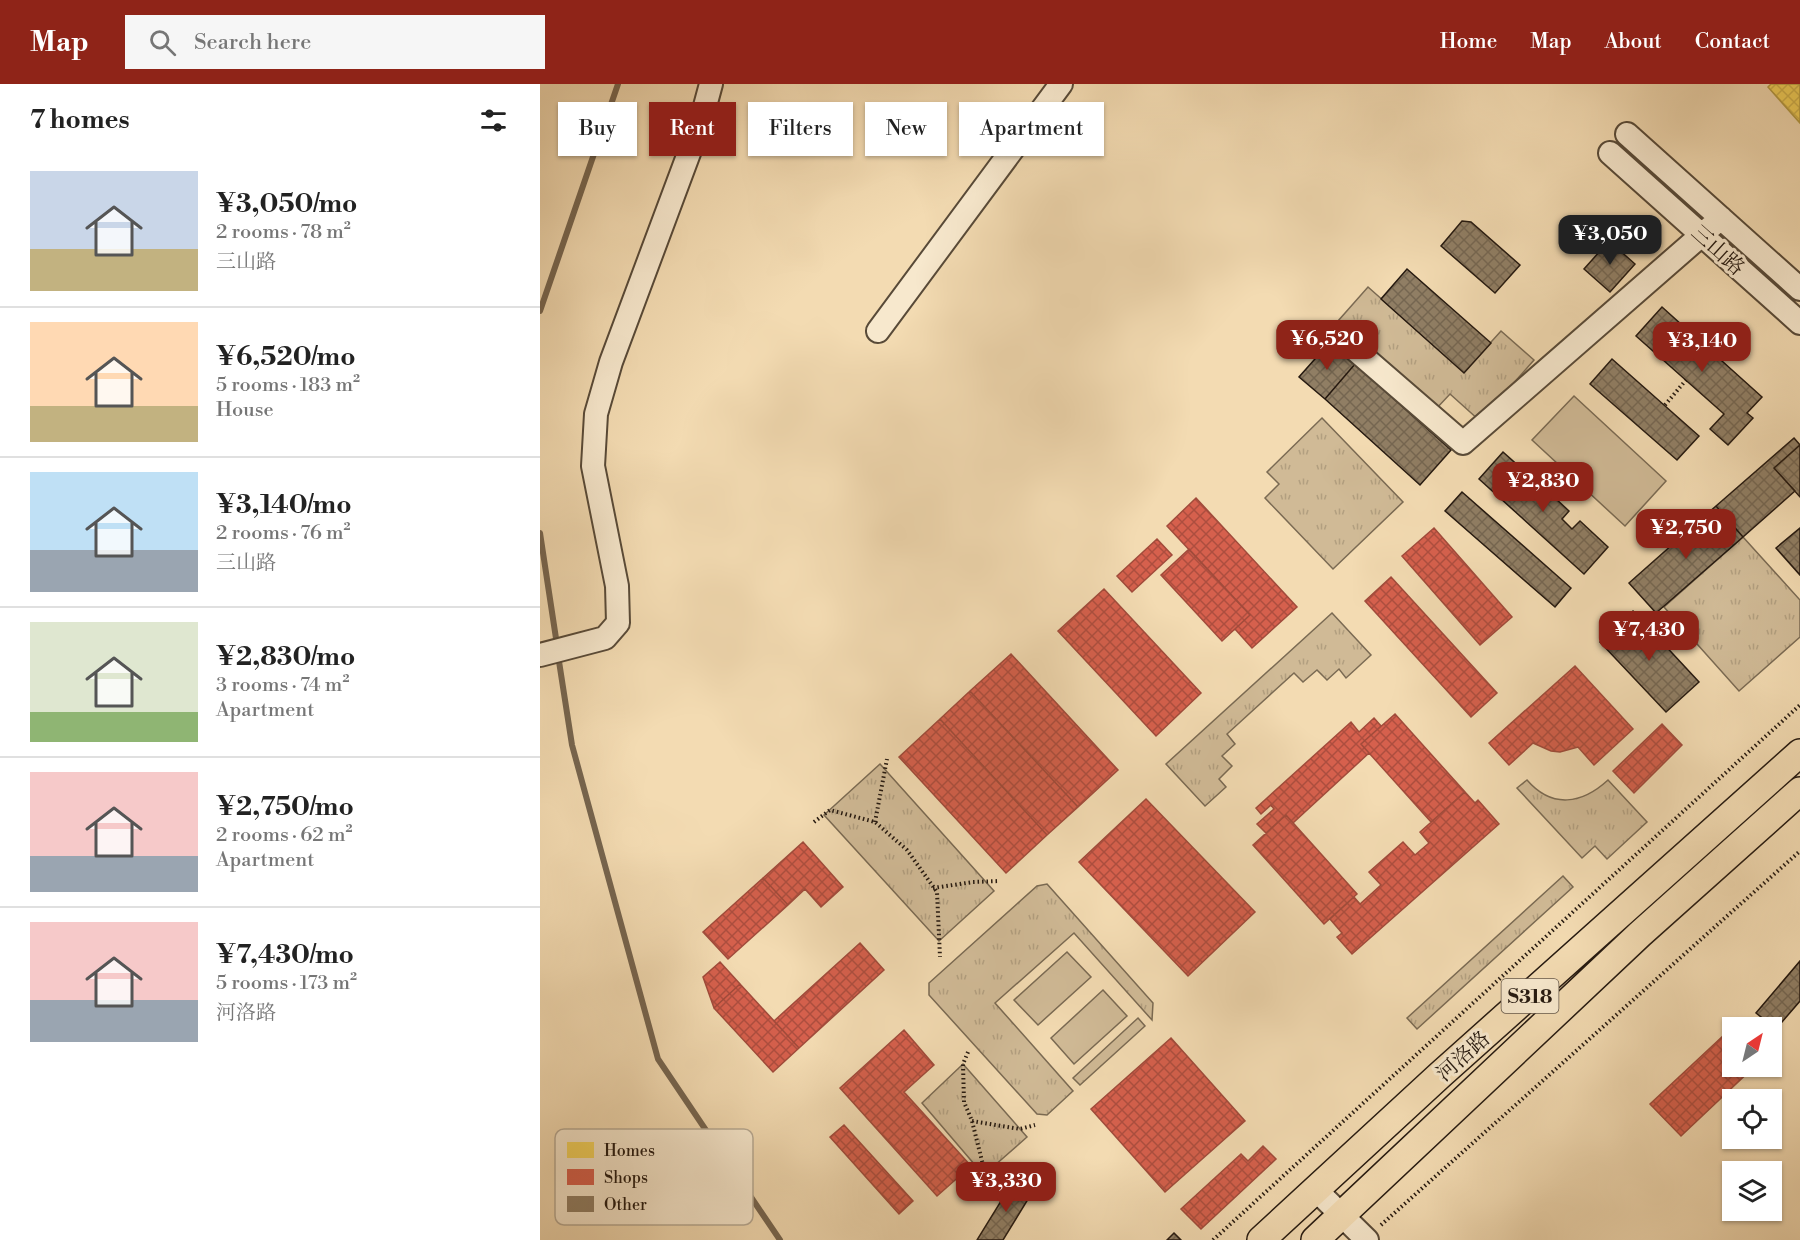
<!DOCTYPE html>
<html lang="en">
<head>
<meta charset="utf-8">
<style>
	:root { --surface:#fff; --page:#f6f6f6; --text:#222; --muted:#767676; --line:#e0e0e0; --accent:#8f2418 }
	body { margin:0; font-family:"Libre Bodoni","Noto Serif SC",serif; background:var(--page); color:var(--text); height:100vh; display:flex; flex-direction:column; font-size:22px; white-space:nowrap }
	* { box-sizing:border-box; margin:0 }
	p { font-size:20px; color:var(--muted) }
	.icon { flex:none; width:33px; height:33px; fill:none; stroke:currentColor; stroke-width:2; stroke-linecap:round; stroke-linejoin:round }
	.map { position:relative; flex:1; overflow:hidden }
	.side { display:flex; flex-direction:column; background:var(--surface); width:540px }
	.side>* { flex:none }
	.banner { position:absolute; left:18px; top:18px; width:570px; height:54px; display:flex; gap:12px }
	.needle { width:39px; rotate:35deg }
	.tools { position:absolute; left:1182px; top:933px; display:grid; gap:12px }
	.tools a { display:grid; place-items:center; width:60px; height:60px; border-radius:0px; background:var(--surface); box-shadow:0 2px 4px #0004; font-size:30px }
	.price { position:absolute; translate:-50% -51px; padding:0 14px; border-radius:12px; background:var(--accent); color:#fff; font-size:20px; line-height:39px; filter:drop-shadow(0 2px 3px #0008) }
	.price::after { content:''; position:absolute; left:50%; top:36px; width:18px; height:14px; margin-left:-9px; background:inherit; clip-path:polygon(0 0,100% 0,50% 100%) }
	.price.selected { background:#222; color:#fff }
	ul { padding:0; list-style:none }
	li { display:flex; align-items:center; gap:18px; height:150px; padding:0 30px }
	li+li { border-top:2px solid var(--line) }
	li span { display:grid; place-items:center; flex:none; width:168px; height:120px; border-radius:0px; color:#555 }
	li>.icon { margin-inline-start:auto }
	span .icon { width:72px; height:72px; fill:#fffc; stroke-width:1 }
	li b { font-size:26px }
	h2 { display:flex; justify-content:space-between; align-items:center; height:72px; padding:0 30px; font-size:26px }
	.chip { padding:0 21px; border-radius:0px; background:var(--surface); box-shadow:0 2px 4px #0004; font-size:21px; line-height:54px }
	.chip.selected { background:var(--accent); color:#fff }
	header { display:flex; align-items:center; gap:36px; box-sizing:border-box; height:84px; padding:0 30px; background:var(--accent); color:#fff }
	header strong { font-size:28px }
	nav { display:flex; gap:33px; margin-inline-start:auto; font-size:21px }
	.search { width:420px; height:54px; background:var(--page); display:flex; align-items:center; gap:15px; box-sizing:border-box; padding:0 21px; border-radius:0px; color:var(--muted); font-size:22px }
	main { display:flex; flex:1; min-height:0 }
	.map>svg:first-child { display:block }
	.grass { fill:url(#grass-tufts); stroke:#7a6a53; stroke-width:1.5 }
	.garden { fill:#d0ba96; stroke:#7a6a53; stroke-width:1.5 }
	.homes { fill:url(#homes-cross-hatch); stroke:#b79d45; stroke-width:1.5 }
	.shops { fill:url(#shops-cross-hatch); stroke:#a14b3b; stroke-width:1.5 }
	.lines { fill:none; stroke-linecap:round; stroke-linejoin:round }
	.stream { stroke:#776650; stroke-width:6 }
	.building { fill:url(#building-cross-hatch); stroke:#251910; stroke-width:1.5 }
	.minor-casing { stroke:#584a38; stroke-width:26 }
	.major-casing { stroke:#251910; stroke-width:30 }
	.path { stroke:#251910; stroke-width:4; stroke-dasharray:1.5 3; stroke-linecap:butt }
	.minor { stroke:#f7e8cd; stroke-width:22 }
	.major { stroke:#f3dbb2; stroke-width:27 }
	.labels { text-anchor:middle; stroke-width:6; stroke-linejoin:round; paint-order:stroke }
	.shield { fill:#f7e8cd; stroke:#645749; stroke-width:1.5 }
	.shield-label { font-size:20px; font-weight:bold; fill:#251910 }
	.street-label { font-size:21px; fill:#251910; stroke:#f7e8cd }
	.key { fill:#f7e8cd; stroke:#b8aa94; stroke-width:1.5 }
	.key-label { font-size:16px; fill:#251910 }
</style>
</head>
<body>
<header>
<strong>Map</strong>
<div class="search"><svg class="icon" aria-label="search" viewBox="0 0 24 24"><circle cx="10" cy="10" r="6"/><path d="M15 15l6 6"/></svg>Search here</div>
<nav><a>Home</a><a>Map</a><a>About</a><a>Contact</a></nav>
</header>
<main>
<section class="side">
<h2>7 homes<svg class="icon" aria-label="filters" viewBox="0 0 24 24"><path d="M4 7h16M4 17h16"/><circle cx="9" cy="7" r="2"/><circle cx="15" cy="17" r="2"/></svg></h2>
<ul>
<li><span style="background:linear-gradient(#c9d6e8 65%,#c2b280 0)"><svg class="icon" aria-label="home" viewBox="0 0 24 24"><path d="M3 11l9-7 9 7M6 9v11h12V9"/></svg></span><div><b>¥3,050/mo</b><p>2 rooms · 78 m²</p><p>三山路</p></div></li>
<li><span style="background:linear-gradient(#ffd9b3 70%,#c2b280 0)"><svg class="icon" aria-label="home" viewBox="0 0 24 24"><path d="M3 11l9-7 9 7M6 9v11h12V9"/></svg></span><div><b>¥6,520/mo</b><p>5 rooms · 183 m²</p><p>House</p></div></li>
<li><span style="background:linear-gradient(#bfe0f5 65%,#9aa5b1 0)"><svg class="icon" aria-label="home" viewBox="0 0 24 24"><path d="M3 11l9-7 9 7M6 9v11h12V9"/></svg></span><div><b>¥3,140/mo</b><p>2 rooms · 76 m²</p><p>三山路</p></div></li>
<li><span style="background:linear-gradient(#dfe7d0 75%,#8fb573 0)"><svg class="icon" aria-label="home" viewBox="0 0 24 24"><path d="M3 11l9-7 9 7M6 9v11h12V9"/></svg></span><div><b>¥2,830/mo</b><p>3 rooms · 74 m²</p><p>Apartment</p></div></li>
<li><span style="background:linear-gradient(#f6c9c9 70%,#9aa5b1 0)"><svg class="icon" aria-label="home" viewBox="0 0 24 24"><path d="M3 11l9-7 9 7M6 9v11h12V9"/></svg></span><div><b>¥2,750/mo</b><p>2 rooms · 62 m²</p><p>Apartment</p></div></li>
<li><span style="background:linear-gradient(#f6c9c9 65%,#9aa5b1 0)"><svg class="icon" aria-label="home" viewBox="0 0 24 24"><path d="M3 11l9-7 9 7M6 9v11h12V9"/></svg></span><div><b>¥7,430/mo</b><p>5 rooms · 173 m²</p><p>河洛路</p></div></li>
</ul>
</section>
<div class="map">
<svg width="1260" height="1156" viewBox="0 0 1260 1156">
	<defs>
		<pattern id="grass-tufts" width="24" height="20" patternUnits="userSpaceOnUse" patternTransform="scale(1.5)"><rect width="24" height="20" fill="#d0ba96"/><path d="M3 7l-1-3M5 7V3M7 7l1-3M15 17l-1-3M17 17v-4M19 17l1-3" fill="none" stroke="#b29f80"/></pattern>
		<pattern id="homes-cross-hatch" width="8" height="8" patternUnits="userSpaceOnUse" patternTransform="scale(1.5)"><rect width="8" height="8" fill="#f6d55c"/><path d="M0 0l8 8M0 8l8-8" fill="none" stroke="#d3b64f"/></pattern>
		<pattern id="shops-cross-hatch" width="8" height="8" patternUnits="userSpaceOnUse" patternTransform="scale(1.5)"><rect width="8" height="8" fill="#d6604d"/><path d="M0 0l8 8M0 8l8-8" fill="none" stroke="#ad4e3f"/></pattern>
		<pattern id="building-cross-hatch" width="8" height="8" patternUnits="userSpaceOnUse" patternTransform="scale(1.5)"><rect width="8" height="8" fill="#907e64"/><path d="M0 0l8 8M0 8l8-8" fill="none" stroke="#756651"/></pattern>
	</defs>
	<rect width="100%" height="100%" fill="#f3dbb2"/>
	<filter id="stains"><feTurbulence type="fractalNoise" baseFrequency=".00333" numOctaves="4"/><feColorMatrix values="0 0 0 0 .2 0 0 0 0 .09 0 0 0 0 .02 0 0 0 .5 -.17"/></filter>
	<radialGradient id="worn" r=".72"><stop offset=".6" stop-color="#630" stop-opacity="0"/><stop offset="1" stop-color="#630" stop-opacity=".3"/></radialGradient>
	<path class="grass" d="M828 203 924 288 961 247 994 276 940 337 910 310 896 325 798 237Z
		M782 334 863 418 793 485 725 414 739 400 727 388Z
		M1203 453 1260 516V553L1199 607 1124 523Z
		M792 529 831 571 806 594 799 585 787 596 777 586 763 598 754 589 687 650 695 660 682 672 692 682 679 695 686 703 665 722 626 680Z
		M340 680 454 807 399 857 284 731Z
		M987 696C1012 725 1042 720 1068 696L1107 738 1067 775 1055 762 1042 774 977 704Z
		M1023 792 1033 803 877 945 867 934Z
		M507 800 613 919 612 936 534 849 455 919 533 1007 507 1031 497 1030 389 911V899L497 802Z
		M598 934 605 942 540 1001 533 994Z
		M423 980 487 1053 430 1103 422 1093 435 1081 382 1019Z"/>
	<path class="garden" d="M1034 312 1126 397 1085 442 992 356Z
		M527 868 551 893 498 941 474 916Z
		M563 906 587 932 534 980 511 954Z"/>
	<path class="homes" d="M1231 0H1260V39L1228 3Z"/>
	<path class="shops" d="M656 414 757 523 712 564 695 545 710 531 627 442Z
		M894 444 972 533 940 561 862 472Z
		M617 455 632 471 592 508 577 492Z
		M649 465 710 531 682 557 621 491Z
		M851 493 957 609 931 633 825 517Z
		M564 505 661 609 616 652 518 547Z
		M471 570 578 686 538 723 430 607Z
		M1035 582 1093 645 1054 681 1038 663 1020 668 1011 667 993 659 969 681 949 659Z
		M430 607 538 723 507 751 400 635Z
		M855 630 925 708 891 738 821 660Z
		M834 634 841 642 821 660 829 669 753 739 746 731 726 749 717 740 734 725 731 721 721 730 716 724 811 638 819 648Z
		M400 635 507 751 466 789 359 673Z
		M1122 640 1142 661 1094 709 1073 687Z
		M925 708 935 719 938 716 959 740 812 870 797 853 802 849 790 835 814 813 820 820 841 801 829 788 863 758 875 771 889 759 880 748Z
		M606 715 715 828 648 892 539 778Z
		M746 731 817 810 784 840 713 761Z
		M263 758 303 803 281 823 265 805 248 821 223 794Z
		M223 794 248 821 188 875 163 848Z
		M320 859 344 886 259 964 234 937Z
		M180 878 200 900 174 924 163 893Z
		M200 900 259 964 233 988 174 924Z
		M1200 936 1206 944H1192V982H1215L1141 1052 1110 1020Z
		M364 946 394 981 364 1008 431 1082 397 1112 300 1004Z
		M631 954 705 1037 625 1108 551 1025Z
		M304 1041 373 1117 359 1130 290 1053Z
		M723 1062 736 1075 661 1145 641 1125 701 1070 708 1077Z"/>
	<g class="lines">
		<path class="stream" d="M0 227 78 0
			M0 449 17 561
			M18 571 32 661 118 975 240 1156"/>
	</g>
	<path class="building" d="M922 137 931 138 980 181 955 209 901 162Z
		M1069 157 1095 180 1070 208 1044 185Z
		M867 185 951 259 924 289 841 215Z
		M1122 223 1222 313 1207 329 1213 334 1188 361 1170 345 1184 330 1096 252Z
		M790 258 815 280 785 315 759 293Z
		M1072 275 1159 352 1137 376 1050 300Z
		M815 280 911 366 880 401 785 315Z
		M1254 354 1260 361 1234 384 1255 407 1203 453 1176 422Z
		M1260 361V413L1234 384Z
		M963 368 992 394 985 403 992 409 1000 400 1029 427 1022 435 1032 445 1040 437 1068 463 1044 490 939 395Z
		M922 408 1031 504 1015 523 905 427Z
		M1176 422 1203 453 1116 529 1089 499Z
		M1260 444V491L1236 464Z
		M1093 527 1159 598 1126 628 1060 558Z
		M1260 877V917L1236 945 1216 929Z
		M474 1096 493 1107 463 1156H437Z
		M634 1149 641 1156H627Z"/>
	<g class="lines">
		<defs>
			<path id="minor" d="M1087 50 1260 205
				M1070 69 1260 239
				M338 247 521 0
				M797 250 923 359 1181 134
				M0 571 65 554 78 539 77 502 53 382 56 330 71 278 161 37 171 0
				M776 1106 827 1156"/>
			<path id="major" d="M721 1156 900 991 1260 669
				M775 1156 1100 850 1260 707"/>
		</defs>
		<use href="#minor" class="minor-casing"/>
		<use href="#major" class="major-casing"/>
		<path class="path" d="M1125 321 1146 296
			M274 738 290 726 335 738 367 766 397 808 400 873
			M335 738 347 675
			M393 804 433 798 459 797
			M428 968 423 980 424 1018 432 1037 447 1097
			M432 1037 480 1045 495 1041
			M841 1141 1260 767
			M673 1156 1260 621"/>
		<use href="#minor" class="minor"/>
		<use href="#major" class="major"/>
	</g>
	<g class="labels">
		<rect class="shield" x="961.5" y="895" width="57" height="34" rx="4.5"/>
		<g class="shield-label">
			<text x="990" y="919">S318</text>
		</g>
		<g class="street-label">
			<text transform="translate(1178 166) rotate(42)" y="7">三山路</text>
			<text transform="translate(923 972) rotate(-42)" y="7">河洛路</text>
		</g>
	</g>
	<rect x="15" y="1045" width="198" height="96" rx="9" class="key"/>
	<rect x="27" y="1058" width="27" height="16" fill="#f6d55c"/>
	<rect x="27" y="1085" width="27" height="16" fill="#d6604d"/>
	<rect x="27" y="1112" width="27" height="16" fill="#907e64"/>
	<g class="key-label">
		<text x="64" y="1072">Homes</text>
		<text x="64" y="1099">Shops</text>
		<text x="64" y="1126">Other</text>
	</g>
	<rect width="100%" height="100%" filter="url(#stains)"/>
	<rect width="100%" height="100%" fill="url(#worn)"/>
</svg>
<div class="tools">
<a><svg class="needle" viewBox="-14 -14 28 28"><path d="M0-13l5 13h-10z" fill="#e53935"/><path d="M0 13l5-13h-10z" fill="#767676"/></svg></a>
<a><svg class="icon" aria-label="locate" viewBox="0 0 24 24"><circle cx="12" cy="12" r="6"/><path d="M12 2v4M12 18v4M2 12h4M18 12h4"/></svg></a>
<a><svg class="icon" aria-label="layers" viewBox="0 0 24 24"><path d="M12 4l9 5-9 5-9-5zM3 14l9 5 9-5"/></svg></a>
</div>
<b class="price selected" style="left:1070px;top:182px">¥3,050</b>
<b class="price" style="left:787px;top:287px">¥6,520</b>
<b class="price" style="left:1162px;top:289px">¥3,140</b>
<b class="price" style="left:1003px;top:429px">¥2,830</b>
<b class="price" style="left:1146px;top:476px">¥2,750</b>
<b class="price" style="left:1109px;top:578px">¥7,430</b>
<b class="price" style="left:466px;top:1129px">¥3,330</b>
<div class="banner">
<a class="chip">Buy</a>
<a class="chip selected">Rent</a>
<a class="chip">Filters</a>
<a class="chip">New</a>
<a class="chip">Apartment</a>
</div>
</div>
</main>
</body>
</html>
